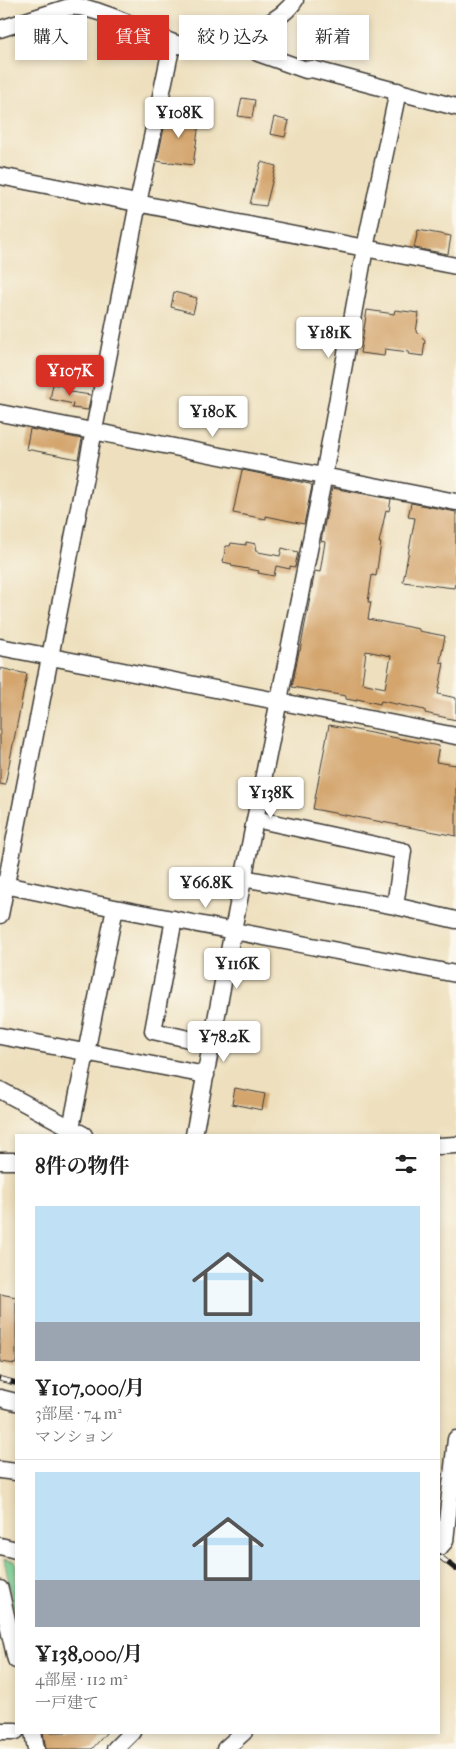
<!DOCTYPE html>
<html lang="ja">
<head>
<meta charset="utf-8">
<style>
	:root { --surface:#fff; --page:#f2f2f2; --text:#222; --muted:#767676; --line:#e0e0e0; --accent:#d93025 }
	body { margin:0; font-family:"IM FELL French Canon","Noto Serif JP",serif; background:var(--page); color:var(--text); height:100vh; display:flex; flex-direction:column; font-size:19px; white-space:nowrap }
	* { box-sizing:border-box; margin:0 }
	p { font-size:16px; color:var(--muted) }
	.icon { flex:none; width:28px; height:28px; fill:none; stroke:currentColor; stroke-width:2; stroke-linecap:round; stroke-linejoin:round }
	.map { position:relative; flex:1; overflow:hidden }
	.drawer { position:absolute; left:15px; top:1134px; width:425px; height:600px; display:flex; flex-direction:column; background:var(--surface); border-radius:0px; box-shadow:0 2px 8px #0003 }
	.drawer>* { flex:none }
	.guide { position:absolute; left:15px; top:15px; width:426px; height:45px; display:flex; gap:10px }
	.price { position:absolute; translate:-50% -42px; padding:0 11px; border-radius:5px; background:#fff; color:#222; font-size:16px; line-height:32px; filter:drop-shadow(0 1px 2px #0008) }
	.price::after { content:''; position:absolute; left:50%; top:30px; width:15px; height:11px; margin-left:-8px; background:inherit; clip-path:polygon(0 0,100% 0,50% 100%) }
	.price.current { background:var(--accent); color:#fff }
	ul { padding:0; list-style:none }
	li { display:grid; align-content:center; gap:10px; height:265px; padding:0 20px }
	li+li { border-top:1px solid var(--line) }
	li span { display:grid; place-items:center; height:155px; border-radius:0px; color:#555 }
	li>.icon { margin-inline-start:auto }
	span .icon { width:90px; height:90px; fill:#fffc; stroke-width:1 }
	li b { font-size:21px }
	h2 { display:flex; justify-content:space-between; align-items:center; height:60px; padding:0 20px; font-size:21px }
	.tag { padding:0 18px; border-radius:0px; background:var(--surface); box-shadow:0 2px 8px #0003; font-size:18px; line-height:45px }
	.tag.current { background:var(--accent); color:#fff }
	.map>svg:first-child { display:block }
	.green { fill:#73ca8f; stroke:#487356 }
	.building { fill:#d4a66e; fill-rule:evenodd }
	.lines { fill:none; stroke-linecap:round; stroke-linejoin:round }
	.minor-casing { stroke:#3c3934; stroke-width:19 }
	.minor { stroke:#fff; stroke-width:16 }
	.rail-casing { stroke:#1c1c1c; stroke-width:5.5 }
	.rail { stroke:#fbf7ec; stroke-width:4; stroke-dasharray:11; stroke-linecap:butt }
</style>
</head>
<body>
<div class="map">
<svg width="456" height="1749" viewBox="0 0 456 1749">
	<rect width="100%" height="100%" fill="#fbf7ec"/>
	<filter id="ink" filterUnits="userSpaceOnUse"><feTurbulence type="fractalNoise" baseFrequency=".02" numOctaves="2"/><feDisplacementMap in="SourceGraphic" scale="10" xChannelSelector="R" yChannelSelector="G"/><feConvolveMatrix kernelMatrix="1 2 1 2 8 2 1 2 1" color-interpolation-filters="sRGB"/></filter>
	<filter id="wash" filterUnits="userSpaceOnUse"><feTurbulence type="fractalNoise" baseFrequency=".0096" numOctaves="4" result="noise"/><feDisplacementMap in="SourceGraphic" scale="20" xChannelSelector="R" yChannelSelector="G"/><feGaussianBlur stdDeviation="1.12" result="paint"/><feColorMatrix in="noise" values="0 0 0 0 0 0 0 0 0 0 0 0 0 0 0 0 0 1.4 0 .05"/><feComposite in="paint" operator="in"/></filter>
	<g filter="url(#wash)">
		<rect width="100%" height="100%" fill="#eee0be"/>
		<path class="green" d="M4 1559 16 1562V1619Z"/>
		<g id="blocks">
			<path class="building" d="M242 98 255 100 252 118 238 116Z
				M168 110 200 117 193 165 170 162 169 163 157 161Z
				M274 117 289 121 285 137 270 134Z
				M261 162 276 166 266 206 250 204Z
				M418 230 451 236 448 254 414 248Z
				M174 292 197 298 193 313 171 307Z
				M367 310 394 314 395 310 419 313 416 332 425 341 423 356 408 354 409 352 385 349 384 356 360 353Z
				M53 384 71 388 70 392 91 395 88 410 72 408 73 404 50 399Z
				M30 429 82 439 78 459 26 449Z
				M242 470 310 484 312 486 304 524 266 516V519L233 513Z
				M332 488 391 499 389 511 386 510 379 543H381L376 576 372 575 368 602H371L368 619 419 629V631L445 636 440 662 444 663 438 694 456 698V720L425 713V710L381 701 380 704 357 699V701L346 699V696L292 687 299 651H300L315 571 320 572 325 542 321 541ZM366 651 391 656 385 688 362 683Z
				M411 503 456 512V584H455L454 588 403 582 415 518 408 517Z
				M246 542 256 544 255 550H258V552L280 556 282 548 298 552 295 567 290 566V569L276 566 274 576 258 573 259 571 231 566 232 564 223 562 226 546H230L231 543 246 545Z
				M0 668 27 674 5 785 0 784Z
				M329 725 439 746 436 762 456 765V836L313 809Z
				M235 1088 265 1094 262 1110 232 1104Z
				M0 1294 16 1297V1364L0 1362Z
				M43 1732H107L92 1749H46Z"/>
		</g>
	</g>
	<g filter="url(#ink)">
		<use href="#blocks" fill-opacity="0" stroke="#3c3934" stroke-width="1"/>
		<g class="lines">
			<defs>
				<path id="minor" d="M0 29 69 7C81 6 90 9 102 13 162 32 197 74 260 29 273 20 287 13 295 0
					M245 40 258 53 306 70 312 69 456 107
					M0 176 456 266
					M0 413 456 502
					M0 647 456 736
					M255 819 403 851 395 906
					M243 878 395 906 456 920
					M0 884 115 908 456 974
					M0 915 138 203 172 44
					M174 919 153 1031 211 1044
					M0 1036 206 1075
					M0 1090 84 1135
					M71 1128 115 908
					M194 1135 233 930 324 475 365 248 398 91
					M439 1146 456 1145
					M0 1161H16
					M0 1398 16 1402
					M0 1470 16 1472
					M0 1546 16 1550
					M439 1548 445 1541 456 1439
					M0 1589 16 1660
					M0 1731H16
					M33 1732 36 1749
					M115 1749 132 1732
					M225 1749 244 1732"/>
			</defs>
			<use href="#minor" class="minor-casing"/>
			<use href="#minor" class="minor"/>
			<defs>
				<path id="rail" d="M0 1379 16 1383
					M439 1556 456 1569"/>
			</defs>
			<use href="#rail" class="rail-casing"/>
			<use href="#rail" class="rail"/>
		</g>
	</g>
</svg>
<b class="price" style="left:179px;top:139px">¥108K</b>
<b class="price" style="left:329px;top:359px">¥181K</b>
<b class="price current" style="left:70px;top:397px">¥107K</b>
<b class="price" style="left:213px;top:438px">¥180K</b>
<b class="price" style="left:271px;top:819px">¥138K</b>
<b class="price" style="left:206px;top:909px">¥66.8K</b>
<b class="price" style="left:237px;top:990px">¥116K</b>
<b class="price" style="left:224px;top:1063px">¥78.2K</b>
<div class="guide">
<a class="tag">購入</a>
<a class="tag current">賃貸</a>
<a class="tag">絞り込み</a>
<a class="tag">新着</a>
</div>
<section class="drawer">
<h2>8件の物件<svg class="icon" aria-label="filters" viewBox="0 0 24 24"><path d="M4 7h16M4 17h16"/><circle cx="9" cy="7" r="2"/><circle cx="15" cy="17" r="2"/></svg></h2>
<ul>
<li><span style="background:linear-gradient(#bfe0f5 75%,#9aa5b1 0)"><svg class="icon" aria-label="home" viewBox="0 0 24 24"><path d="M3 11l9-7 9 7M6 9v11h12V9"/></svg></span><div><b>¥107,000/月</b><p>3部屋 · 74 m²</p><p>マンション</p></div></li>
<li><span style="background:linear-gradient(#bfe0f5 70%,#9aa5b1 0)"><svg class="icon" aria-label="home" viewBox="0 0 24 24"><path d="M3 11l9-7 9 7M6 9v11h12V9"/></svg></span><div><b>¥138,000/月</b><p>4部屋 · 112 m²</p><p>一戸建て</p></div></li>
</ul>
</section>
</div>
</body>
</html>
